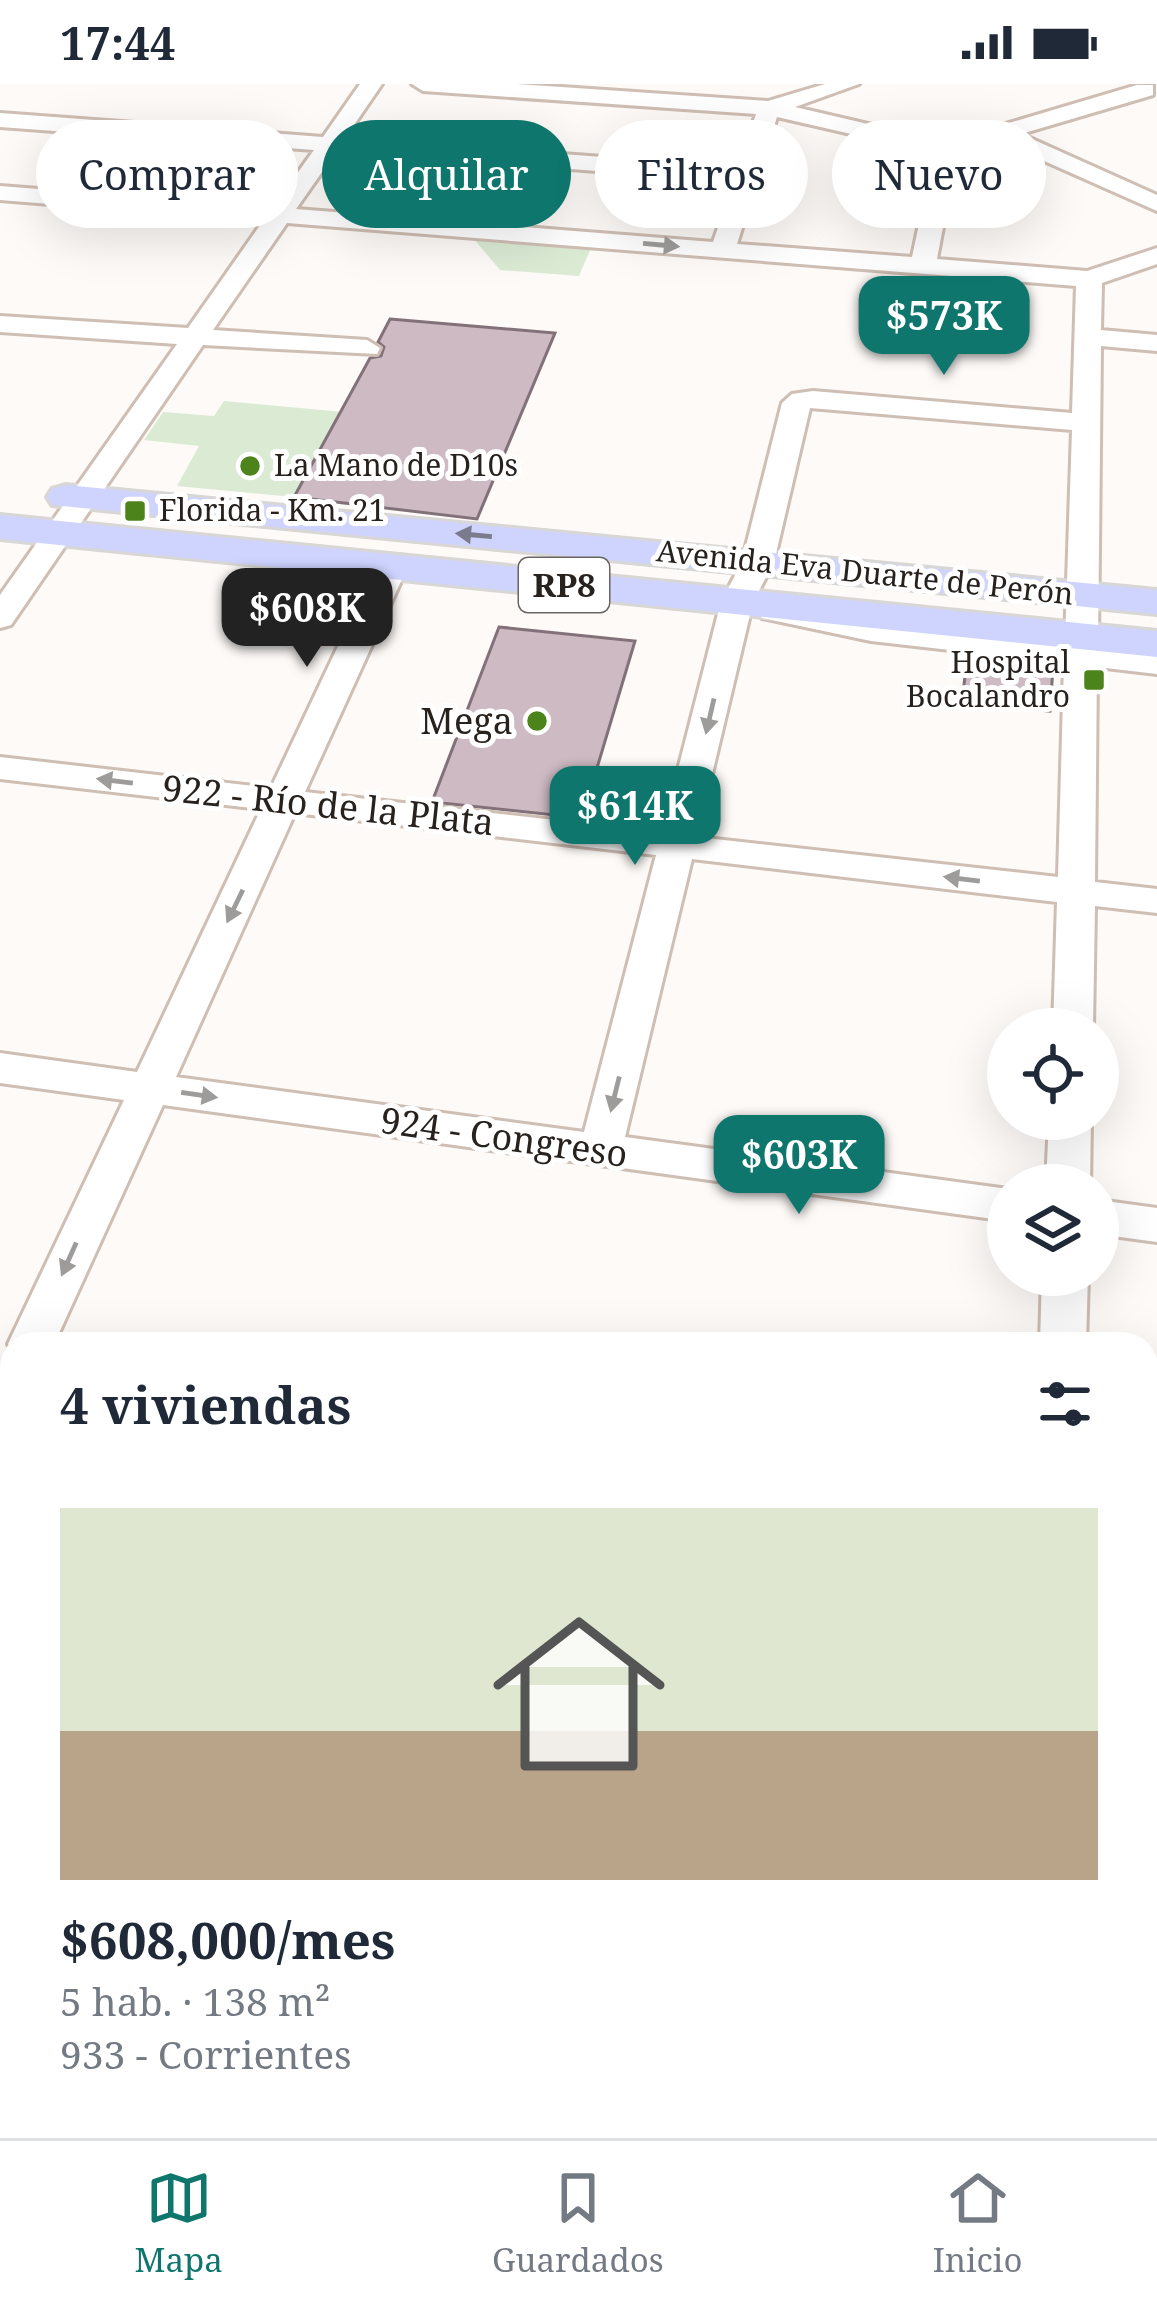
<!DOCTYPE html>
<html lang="es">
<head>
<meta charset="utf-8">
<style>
	:root { --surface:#fff; --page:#f6f6f7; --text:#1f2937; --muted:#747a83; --line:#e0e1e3; --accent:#0f766e }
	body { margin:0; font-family:"Noto Serif",serif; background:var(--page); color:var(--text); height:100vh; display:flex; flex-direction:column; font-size:45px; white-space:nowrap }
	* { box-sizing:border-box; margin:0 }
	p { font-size:39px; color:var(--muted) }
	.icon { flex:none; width:66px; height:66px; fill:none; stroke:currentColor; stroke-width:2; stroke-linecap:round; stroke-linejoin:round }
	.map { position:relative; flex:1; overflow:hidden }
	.panel { position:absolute; left:0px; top:1248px; width:1158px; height:807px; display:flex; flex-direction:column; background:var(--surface); border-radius:36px 36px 0 0; box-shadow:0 12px 48px #0002 }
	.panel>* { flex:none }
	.hud { position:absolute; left:36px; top:36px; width:1086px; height:108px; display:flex; gap:24px }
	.controls { position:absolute; left:987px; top:924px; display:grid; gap:24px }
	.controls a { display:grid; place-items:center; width:132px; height:132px; border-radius:50%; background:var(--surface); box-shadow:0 12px 48px #0002; font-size:60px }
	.price { position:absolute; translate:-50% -102px; padding:0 27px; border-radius:24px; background:var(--accent); color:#fff; font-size:39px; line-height:78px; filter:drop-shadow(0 3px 6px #0008) }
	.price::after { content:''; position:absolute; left:50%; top:72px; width:36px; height:27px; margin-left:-18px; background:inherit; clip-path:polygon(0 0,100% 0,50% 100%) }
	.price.active { background:#222; color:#fff }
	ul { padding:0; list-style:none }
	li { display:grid; align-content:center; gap:24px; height:636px; padding:0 60px }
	li span { display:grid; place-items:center; height:372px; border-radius:0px; color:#555 }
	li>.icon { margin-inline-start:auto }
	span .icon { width:216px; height:216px; fill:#fffc; stroke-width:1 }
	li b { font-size:51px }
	h2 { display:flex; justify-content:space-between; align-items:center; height:144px; padding:0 60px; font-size:51px }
	.tag { padding:0 42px; border-radius:54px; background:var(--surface); box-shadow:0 12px 48px #0002; font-size:42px; line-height:108px }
	.tag.active { background:var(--accent); color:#fff }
	.status { display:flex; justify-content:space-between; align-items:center; height:84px; padding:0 60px; background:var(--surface); direction:ltr }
	.status svg { height:33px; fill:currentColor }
	.tabs { display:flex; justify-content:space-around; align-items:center; height:168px; border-top:3px solid var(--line); background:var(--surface); font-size:33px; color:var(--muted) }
	.tabs a { display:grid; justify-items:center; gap:6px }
	.tabs .active { color:var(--accent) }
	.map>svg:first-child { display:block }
	.green { fill:#daead3 }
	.building { fill:#cdbac3; stroke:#827179; stroke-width:3 }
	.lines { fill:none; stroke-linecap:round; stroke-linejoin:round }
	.minor-casing { stroke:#cfbeb3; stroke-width:6 }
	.major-casing { stroke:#d8d7d6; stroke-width:6 }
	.minor { fill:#fff; fill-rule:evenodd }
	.major { fill:#ced4fe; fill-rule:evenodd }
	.oneway { fill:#9e9c9a }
	.oneway2 { fill:#7b7b8e }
	.poi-dot { fill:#4d831b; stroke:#fff; stroke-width:4.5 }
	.labels { text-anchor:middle; stroke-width:10; stroke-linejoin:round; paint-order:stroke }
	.far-poi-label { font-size:30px; fill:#28221e; stroke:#fff; text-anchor:start }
	.far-street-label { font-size:30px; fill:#28221e; stroke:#fff }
	.shield { fill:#fff; stroke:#686462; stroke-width:3 }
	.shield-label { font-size:33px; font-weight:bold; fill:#28221e }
	.poi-label { font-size:36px; fill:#28221e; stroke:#fff; text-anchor:end }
	.street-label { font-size:36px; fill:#28221e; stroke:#fff }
</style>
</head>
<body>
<div class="status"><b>17:44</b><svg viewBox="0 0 49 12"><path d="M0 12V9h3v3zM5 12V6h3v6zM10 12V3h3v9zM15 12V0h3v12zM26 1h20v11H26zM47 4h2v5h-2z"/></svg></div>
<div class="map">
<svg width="1157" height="2054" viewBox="0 0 1157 2054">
	<rect width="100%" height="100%" fill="#fdfaf7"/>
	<path class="green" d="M473 154 591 164 579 192 500 186Z
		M224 317 343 328 294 413 177 402 199 362 144 356 163 328 214 332Z"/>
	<path class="building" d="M390 235 555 249 477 435 294 413 370 274 381 272 384 263 378 258Z
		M499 543 635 557 582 734 432 718Z
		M967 574 1053 584 1050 627 962 619Z"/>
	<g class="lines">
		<defs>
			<path id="minor" d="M360 0H382L345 54 738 83 756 30 423 7 412 0H517L768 17 825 0H859L795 23 945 58 1137 1H1153V11L1021 50 1157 111V127L999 57 957 69 937 175 1087 187 1157 164V180L1102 199 1101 246 1157 251V267L1101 262 1098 563 1157 570V590L1097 583 1095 798 1157 805V829L1095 822 1093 945H1053L1057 818 692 775 625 1053 1008 1105V1137L163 1021 54 1260H12V1268L8 1260 124 1016 0 999V969L137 988 261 725 0 695V673L271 704 375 484 391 475 407 484 305 708 662 748 721 518 742 478 782 319 792 310 813 307 1072 329 1076 202 287 139 213 246 367 256 380 264 377 270 203 261 11 541 0 544V511L177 260 0 248V232L188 244 263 137 0 116V102L273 123 314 66 0 43V29L323 53ZM777 33 934 69 912 173 737 160ZM336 68 734 97 713 158 296 125ZM810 324 1072 346 1065 559 871 537 773 517 757 527 762 534 871 557 1064 579 1058 793 697 753 753 518 774 478ZM295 729 656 771 584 1048 176 993Z
				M1049 1035H1091L1090 1101H1046Z
				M1098 1116 1157 1124V1158L1098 1150Z
				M1042 1191H1088L1086 1260H1040Z
				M12 1282V1342L0 1346V1286Z
				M1146 1434 1157 1436V1480L1146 1478Z
				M0 1678 12 1681V1733L0 1730Z
				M1146 1884 1157 1886V1946L1146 1944Z
				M306 2043H368L365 2054H303Z
				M1011 2043H1073V2054H1011Z"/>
			<path id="major" d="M66 401 1157 506V530L52 421 47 413 52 405Z
				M0 431 1157 547V573L0 455Z"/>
		</defs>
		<use href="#minor" class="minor-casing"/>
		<use href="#major" class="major-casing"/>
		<use href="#minor" class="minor"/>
		<use href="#major" class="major"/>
	</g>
	<defs><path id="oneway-solid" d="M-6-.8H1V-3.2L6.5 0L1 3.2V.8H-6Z" transform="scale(3)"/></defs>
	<g class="oneway">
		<use href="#oneway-solid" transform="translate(661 161) rotate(5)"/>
		<use href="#oneway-solid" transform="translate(710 632) rotate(103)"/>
		<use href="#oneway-solid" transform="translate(115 697) rotate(-173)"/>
		<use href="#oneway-solid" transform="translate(962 795) rotate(-173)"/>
		<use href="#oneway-solid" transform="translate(235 822) rotate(116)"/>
		<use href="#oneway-solid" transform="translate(615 1010) rotate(104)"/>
		<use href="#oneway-solid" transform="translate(199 1011) rotate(8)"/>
		<use href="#oneway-solid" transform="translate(69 1175) rotate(114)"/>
	</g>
	<use class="oneway2" href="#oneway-solid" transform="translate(474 451) rotate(-175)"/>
	<g class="poi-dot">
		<circle cx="250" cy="382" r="12"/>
		<rect x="123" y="415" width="24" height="24" rx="6"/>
		<rect x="1082" y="584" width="24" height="24" rx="6"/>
		<circle cx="537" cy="637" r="12"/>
	</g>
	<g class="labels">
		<g class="far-poi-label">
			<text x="274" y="392">La Mano de D10s</text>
			<text x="159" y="437">Florida - Km. 21</text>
			<text x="1070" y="589" text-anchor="end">Hospital<tspan x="1070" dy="34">Bocalandro</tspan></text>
		</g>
		<g class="far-street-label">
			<text transform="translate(865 489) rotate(6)" y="10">Avenida Eva Duarte de Perón</text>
		</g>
		<rect class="shield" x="519" y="474" width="90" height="54" rx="9"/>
		<g class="shield-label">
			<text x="564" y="513">RP8</text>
		</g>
		<g class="poi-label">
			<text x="513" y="650">Mega</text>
		</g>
		<g class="street-label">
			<text transform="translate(328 721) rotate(6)" y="13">922 - Río de la Plata</text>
			<text transform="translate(504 1053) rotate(8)" y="13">924 - Congreso</text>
		</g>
	</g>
</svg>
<div class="controls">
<a><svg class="icon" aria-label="locate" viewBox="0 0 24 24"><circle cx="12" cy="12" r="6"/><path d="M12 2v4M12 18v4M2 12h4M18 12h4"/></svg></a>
<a><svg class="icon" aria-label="layers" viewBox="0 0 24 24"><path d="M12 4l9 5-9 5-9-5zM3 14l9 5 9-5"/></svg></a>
</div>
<b class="price" style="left:944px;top:294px">$573K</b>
<b class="price active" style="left:307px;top:586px">$608K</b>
<b class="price" style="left:635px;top:784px">$614K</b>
<b class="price" style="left:799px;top:1133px">$603K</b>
<div class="hud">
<a class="tag">Comprar</a>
<a class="tag active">Alquilar</a>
<a class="tag">Filtros</a>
<a class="tag">Nuevo</a>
</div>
<section class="panel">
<h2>4 viviendas<svg class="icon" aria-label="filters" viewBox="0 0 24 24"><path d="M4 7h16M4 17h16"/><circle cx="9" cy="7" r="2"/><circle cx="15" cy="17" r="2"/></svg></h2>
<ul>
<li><span style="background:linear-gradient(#dfe7d0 60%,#b9a48a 0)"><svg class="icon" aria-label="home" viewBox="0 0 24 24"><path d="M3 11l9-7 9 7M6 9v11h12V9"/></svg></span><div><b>$608,000/mes</b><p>5 hab. · 138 m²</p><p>933 - Corrientes</p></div></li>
</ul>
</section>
</div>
<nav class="tabs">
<a class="active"><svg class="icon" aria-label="map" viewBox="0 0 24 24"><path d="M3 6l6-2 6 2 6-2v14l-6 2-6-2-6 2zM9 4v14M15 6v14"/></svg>Mapa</a>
<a><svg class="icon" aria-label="saved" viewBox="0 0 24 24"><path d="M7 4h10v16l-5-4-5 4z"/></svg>Guardados</a>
<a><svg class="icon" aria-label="home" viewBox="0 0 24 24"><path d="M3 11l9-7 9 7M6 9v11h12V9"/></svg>Inicio</a>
</nav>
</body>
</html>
